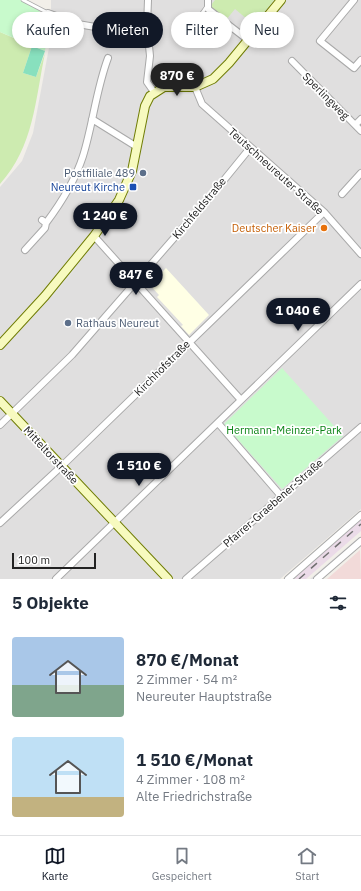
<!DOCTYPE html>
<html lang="de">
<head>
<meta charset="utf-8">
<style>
	:root { --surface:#fff; --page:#f6f6f7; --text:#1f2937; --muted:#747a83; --line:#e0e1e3; --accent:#111827 }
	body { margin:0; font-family:"IBM Plex Sans",sans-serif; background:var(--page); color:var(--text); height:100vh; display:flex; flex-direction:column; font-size:15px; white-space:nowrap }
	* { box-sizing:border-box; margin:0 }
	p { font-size:13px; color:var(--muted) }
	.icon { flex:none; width:22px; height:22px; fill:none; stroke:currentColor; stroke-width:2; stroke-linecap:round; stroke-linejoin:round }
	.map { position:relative; height:579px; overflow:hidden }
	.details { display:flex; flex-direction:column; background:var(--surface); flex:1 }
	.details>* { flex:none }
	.top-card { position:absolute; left:12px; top:12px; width:337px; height:36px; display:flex; gap:8px }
	.scale { position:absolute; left:12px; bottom:10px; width:84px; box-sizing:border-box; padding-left:4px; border:2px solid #222; border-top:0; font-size:11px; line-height:14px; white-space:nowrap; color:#222; -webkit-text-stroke:3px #fff; paint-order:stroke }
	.price { position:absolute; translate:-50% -34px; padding:0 9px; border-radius:14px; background:var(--accent); color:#fff; font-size:13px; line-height:26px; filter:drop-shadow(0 1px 2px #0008) }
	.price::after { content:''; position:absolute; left:50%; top:24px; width:12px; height:9px; margin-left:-6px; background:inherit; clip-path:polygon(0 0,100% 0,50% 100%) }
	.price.current { background:#222; color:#fff }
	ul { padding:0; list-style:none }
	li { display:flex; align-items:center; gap:12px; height:100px; padding:0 12px }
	li span { display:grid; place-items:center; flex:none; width:112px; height:80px; border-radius:4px; color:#555 }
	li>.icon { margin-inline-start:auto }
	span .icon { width:48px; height:48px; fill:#fffc; stroke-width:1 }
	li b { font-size:17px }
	h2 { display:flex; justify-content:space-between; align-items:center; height:48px; padding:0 12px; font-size:17px }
	.tag { padding:0 14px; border-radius:18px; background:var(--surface); box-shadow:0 2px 6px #0003; font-size:14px; line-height:36px }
	.tag.current { background:var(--accent); color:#fff }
	.tabs { display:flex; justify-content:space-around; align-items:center; height:56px; border-top:1px solid var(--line); background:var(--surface); font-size:11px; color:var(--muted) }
	.tabs a { display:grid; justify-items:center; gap:2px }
	.tabs .current { color:var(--accent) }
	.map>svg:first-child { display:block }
	.residential { fill:#e0dfdf }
	.commercial { fill:#f2dad9 }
	.industrial { fill:#ebdbe8 }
	.education { fill:#ffffe5 }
	.grass { fill:#cdebb0 }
	.park { fill:#c8facc }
	.pitch { fill:#88e0be }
	.parking { fill:#e2e2e2 }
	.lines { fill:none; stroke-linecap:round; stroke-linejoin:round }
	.lane-casing { stroke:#a9a9a9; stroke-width:4.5 }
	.street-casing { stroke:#a9a9a9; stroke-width:8 }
	.secondary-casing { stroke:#707d05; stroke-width:10 }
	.lane { stroke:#fff; stroke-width:3 }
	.street { stroke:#fff; stroke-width:6 }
	.secondary { stroke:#f7fabf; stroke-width:8 }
	.rail { stroke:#707070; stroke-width:1.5; stroke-dasharray:8 8; stroke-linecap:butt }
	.service-dot { fill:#5c6f8a; stroke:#fff; stroke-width:1.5 }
	.transit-dot { fill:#1a4fb4; stroke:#fff; stroke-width:1.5 }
	.food-dot { fill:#e8710a; stroke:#fff; stroke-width:1.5 }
	.labels { text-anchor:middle; stroke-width:3.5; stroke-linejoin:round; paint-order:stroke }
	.street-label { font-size:11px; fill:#222; stroke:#fff }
	.service-label { font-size:11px; fill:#4e5e75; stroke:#fff; text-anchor:end }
	.transit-label { font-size:11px; fill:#164399; stroke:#fff; text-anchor:end }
	.food-label { font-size:11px; fill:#c56008; stroke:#fff; text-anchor:end }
	.park-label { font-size:11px; fill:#0c8416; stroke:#fff }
</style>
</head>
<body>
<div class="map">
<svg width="361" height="579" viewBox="0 0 361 579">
	<rect width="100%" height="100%" fill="#f2efe9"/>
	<path class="residential" d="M51 0H361V509L280 579H0V187L22 161 33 133 51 37Z"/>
	<path class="commercial" d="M360 550 361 579H327Z"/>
	<path class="industrial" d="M361 519V531L306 579H294Z"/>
	<path class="education" d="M166 268 209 315 189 335 181 326 183 325 157 297 159 295 146 281 156 273 159 275Z"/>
	<path class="grass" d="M215 0H274L254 25 235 9 226 20 212 9 211 5Z
		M0 32 32 46 23 73 36 77 45 53C35 101 34 146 0 184Z"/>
	<path class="park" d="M0 0H20L39 10 48 29 45 51 0 32Z
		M282 368 343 436 282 489 224 424Z"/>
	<path class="pitch" d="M32 46 45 51 36 77 23 73Z"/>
	<path class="parking" d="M74 265 77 267 53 297 51 295Z
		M359 537 360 539 313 579H310Z"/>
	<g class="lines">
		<defs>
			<path id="lane" d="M23 0 48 13
				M202 13 207 6"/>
			<path id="street" d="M148 0 147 26 150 56 147 82 154 92
				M208 0V9L248 40
				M354 0 320 41 354 68 361 60
				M48 13 78 24 147 36
				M292 61 361 131
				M195 87 202 104 324 212 361 254
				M92 119 137 147
				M355 125 361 119
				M342 194 361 173
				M42 220 46 223C61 203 75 181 83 156 93 124 96 90 108 58
				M94 236 241 400
				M25 250 45 228 46 223
				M218 423 281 496
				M0 425 72 355 215 191 250 148
				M0 523 65 463 324 212
				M56 579 361 284
				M186 579 361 427
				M288 579 361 515
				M317 579 361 541"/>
			<path id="secondary" d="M0 345 45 296 94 236 119 200 132 171 145 106 150 96 164 87H195L213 79 229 63 281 0
				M0 401 168 579"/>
		</defs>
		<use href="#lane" class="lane-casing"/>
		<use href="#street" class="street-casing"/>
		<use href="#secondary" class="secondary-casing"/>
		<use href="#lane" class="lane"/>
		<use href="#street" class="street"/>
		<use href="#secondary" class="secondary"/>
		<path class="rail" d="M299 579 361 524"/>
	</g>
	<g class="service-dot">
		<circle cx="143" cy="173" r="4"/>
		<circle cx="68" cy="323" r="4"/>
	</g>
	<rect class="transit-dot" x="129" y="183" width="8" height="8" rx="2"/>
	<circle class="food-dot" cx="324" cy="228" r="4"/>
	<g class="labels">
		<g class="street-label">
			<text transform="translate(326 96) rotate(45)" y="4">Sperlingweg</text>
			<text transform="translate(276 171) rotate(42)" y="4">Teutschneureuter Straße</text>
			<text transform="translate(199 208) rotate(-50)" y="4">Kirchfeldstraße</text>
			<text transform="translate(162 368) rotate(-45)" y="4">Kirchhofstraße</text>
			<text transform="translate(51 455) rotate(47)" y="4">Mitteltorstraße</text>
			<text transform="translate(273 503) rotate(-41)" y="4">Pfarrer-Graebener-Straße</text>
		</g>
		<g class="service-label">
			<text x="135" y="177">Postfiliale 489</text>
			<text x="76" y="327" text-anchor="start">Rathaus Neureut</text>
		</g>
		<g class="transit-label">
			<text x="125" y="191">Neureut Kirche</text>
		</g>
		<g class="food-label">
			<text x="316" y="232">Deutscher Kaiser</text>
		</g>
		<g class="park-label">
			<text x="284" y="434">Hermann-Meinzer-Park</text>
		</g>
	</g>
</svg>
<div class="scale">100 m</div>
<b class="price current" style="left:177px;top:97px">870 €</b>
<b class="price" style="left:105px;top:237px">1 240 €</b>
<b class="price" style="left:136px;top:296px">847 €</b>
<b class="price" style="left:298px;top:332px">1 040 €</b>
<b class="price" style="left:139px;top:487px">1 510 €</b>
<div class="top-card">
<a class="tag">Kaufen</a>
<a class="tag current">Mieten</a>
<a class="tag">Filter</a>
<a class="tag">Neu</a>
</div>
</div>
<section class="details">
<h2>5 Objekte<svg class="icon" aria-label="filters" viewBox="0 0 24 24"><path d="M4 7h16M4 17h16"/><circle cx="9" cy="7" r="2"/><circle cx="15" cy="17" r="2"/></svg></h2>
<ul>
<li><span style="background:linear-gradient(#a9c7e8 60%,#7fa58c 0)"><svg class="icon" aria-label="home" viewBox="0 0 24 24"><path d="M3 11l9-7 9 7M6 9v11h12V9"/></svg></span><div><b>870 €/Monat</b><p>2 Zimmer · 54 m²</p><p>Neureuter Hauptstraße</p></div></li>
<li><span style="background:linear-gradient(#bfe0f5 75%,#c2b280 0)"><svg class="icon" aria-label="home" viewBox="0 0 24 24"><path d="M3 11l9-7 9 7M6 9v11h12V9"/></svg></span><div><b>1 510 €/Monat</b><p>4 Zimmer · 108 m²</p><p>Alte Friedrichstraße</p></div></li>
</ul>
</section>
<nav class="tabs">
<a class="current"><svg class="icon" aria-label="map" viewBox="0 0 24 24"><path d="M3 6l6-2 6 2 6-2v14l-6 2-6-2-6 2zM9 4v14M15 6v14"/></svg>Karte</a>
<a><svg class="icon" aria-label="saved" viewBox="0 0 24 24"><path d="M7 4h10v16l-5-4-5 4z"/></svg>Gespeichert</a>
<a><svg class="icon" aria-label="home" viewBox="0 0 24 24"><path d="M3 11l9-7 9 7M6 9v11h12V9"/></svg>Start</a>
</nav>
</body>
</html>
